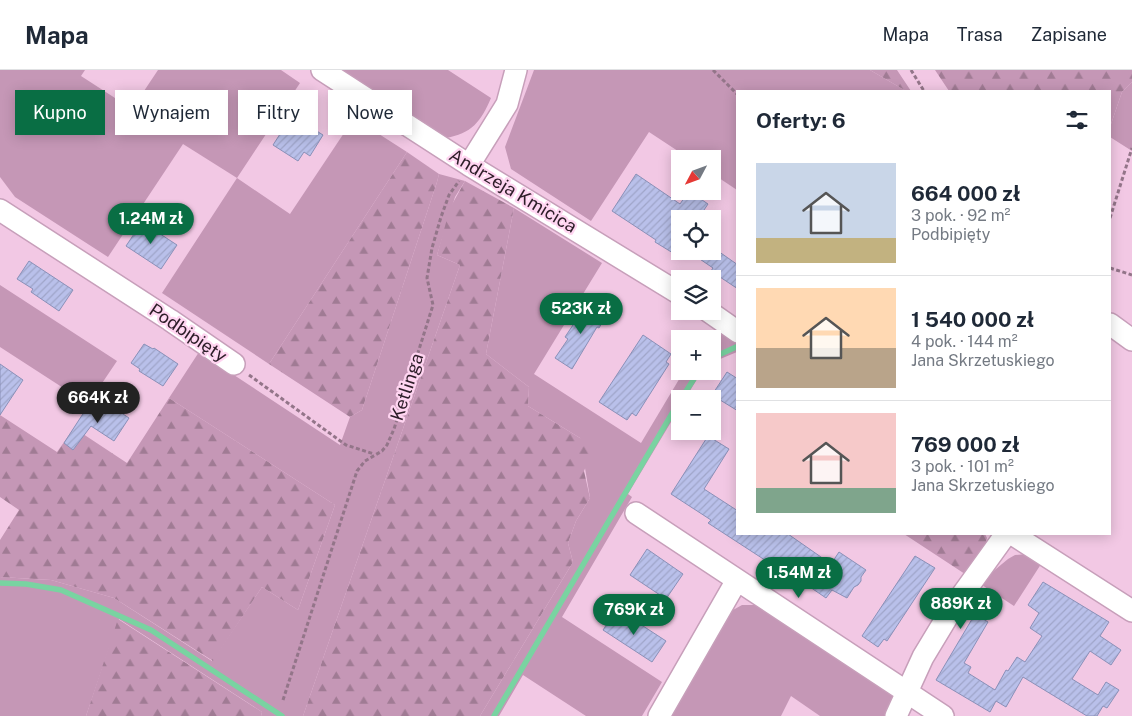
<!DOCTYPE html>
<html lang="pl">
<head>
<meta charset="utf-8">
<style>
	:root { --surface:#fff; --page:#f2f2f3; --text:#1f2937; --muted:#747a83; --line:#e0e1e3; --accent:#096e44 }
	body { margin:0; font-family:"Public Sans",sans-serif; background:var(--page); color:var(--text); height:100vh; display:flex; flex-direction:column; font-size:19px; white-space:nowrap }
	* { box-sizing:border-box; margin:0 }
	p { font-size:16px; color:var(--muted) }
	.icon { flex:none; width:28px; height:28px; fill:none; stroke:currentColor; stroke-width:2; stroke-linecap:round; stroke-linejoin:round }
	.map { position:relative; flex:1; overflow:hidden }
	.panel { position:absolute; left:736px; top:20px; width:375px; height:445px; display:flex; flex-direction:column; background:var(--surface); border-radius:0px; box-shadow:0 2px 12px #0003 }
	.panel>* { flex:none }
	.guide { position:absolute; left:15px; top:20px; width:475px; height:45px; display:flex; gap:10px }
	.needle { width:32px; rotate:229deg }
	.controls { position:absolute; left:671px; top:80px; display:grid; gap:10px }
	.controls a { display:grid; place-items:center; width:50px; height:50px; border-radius:0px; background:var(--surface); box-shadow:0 2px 12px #0003; font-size:25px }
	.price { position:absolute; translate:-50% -42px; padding:0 11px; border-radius:18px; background:var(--accent); color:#fff; font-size:16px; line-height:32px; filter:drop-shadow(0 1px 2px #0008) }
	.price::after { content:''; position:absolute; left:50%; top:30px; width:15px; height:11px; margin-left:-8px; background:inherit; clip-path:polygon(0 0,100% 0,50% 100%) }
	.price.active { background:#222; color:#fff }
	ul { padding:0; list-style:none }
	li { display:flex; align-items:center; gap:15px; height:125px; padding:0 20px }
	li+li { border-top:1px solid var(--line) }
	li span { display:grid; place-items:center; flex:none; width:140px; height:100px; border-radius:0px; color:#555 }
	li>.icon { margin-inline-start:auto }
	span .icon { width:60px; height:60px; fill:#fffc; stroke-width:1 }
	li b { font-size:21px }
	h2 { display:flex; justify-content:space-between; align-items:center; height:60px; padding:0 20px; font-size:21px }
	.pill { padding:0 18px; border-radius:0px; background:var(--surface); box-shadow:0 2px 12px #0003; font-size:18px; line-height:45px }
	.pill.active { background:var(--accent); color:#fff }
	header { display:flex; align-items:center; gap:30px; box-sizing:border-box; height:70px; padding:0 25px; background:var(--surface); border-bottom:1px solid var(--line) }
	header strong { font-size:24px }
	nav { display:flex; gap:28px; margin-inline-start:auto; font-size:18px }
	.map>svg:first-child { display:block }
	.green { fill:#c597b6 }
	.forest { fill:url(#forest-firs) }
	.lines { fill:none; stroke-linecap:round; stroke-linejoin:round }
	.stream { stroke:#79d3a1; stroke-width:5.5 }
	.building { fill:url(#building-hatch); stroke:#8a90b8 }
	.minor-casing { stroke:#c79fba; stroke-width:24 }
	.path { stroke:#937589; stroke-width:3; stroke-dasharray:4 2.5; stroke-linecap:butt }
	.minor { stroke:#fff; stroke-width:21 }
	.labels { text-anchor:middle; stroke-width:4.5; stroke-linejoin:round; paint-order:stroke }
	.street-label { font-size:18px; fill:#2d1d28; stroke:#ffd5f1 }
</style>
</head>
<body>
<header>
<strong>Mapa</strong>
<nav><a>Mapa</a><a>Trasa</a><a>Zapisane</a></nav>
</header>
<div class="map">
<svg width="1132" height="646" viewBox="0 0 1132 646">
	<defs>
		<pattern id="forest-firs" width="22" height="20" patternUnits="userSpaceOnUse" patternTransform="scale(1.25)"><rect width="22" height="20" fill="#c597b6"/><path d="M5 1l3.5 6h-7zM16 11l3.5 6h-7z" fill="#a07b94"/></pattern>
		<pattern id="building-hatch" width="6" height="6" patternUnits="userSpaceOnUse" patternTransform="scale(1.25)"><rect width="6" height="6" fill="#b9c0ea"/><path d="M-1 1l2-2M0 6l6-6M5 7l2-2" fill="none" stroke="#9fa5c9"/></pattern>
	</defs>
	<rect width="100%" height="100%" fill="#f2c8e4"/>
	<path class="green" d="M0 0H85L81 6 132 39 158 0H281L300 13 237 108 290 144 354 48 407 82 269 294 162 223 237 108 183 74 108 187 15 127 0 107Z
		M337 0H448L491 28C481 51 472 64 445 68Z
		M534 0H870L906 21H738L737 120 713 104 712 89H690L649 62 591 151 511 99 505 77Z
		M1132 12V81L1110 67V57L1122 22Z
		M439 104 465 111 455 127 437 185 460 195 303 646H261L262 642 119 549 86 646H0V507L51 510 114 528 212 591 262 517 298 540 335 435 169 328 199 282 340 375 350 347 362 340 437 112Z
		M514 138 602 193 534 304 641 373 684 301H702L685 329H680V337L628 424 632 427 562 547 662 612 642 646H586L523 605 499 646H480L573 492 568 473 576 451 590 428 580 368 528 336 529 317 486 284Z
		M0 215 117 291 88 334 0 277Z
		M724 264 737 274V282L713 292 712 269Z
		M1027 484 1043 491 1014 536 979 513 1008 489 1015 485Z
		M742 535H758L890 618 896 630 893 646H820L791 626 781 646H669L729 541 733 540Z"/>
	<path class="forest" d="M870 0H897L911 21H906Z
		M935 0H1132V12L1122 22 1110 57V21H949Z
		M407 82 439 104 437 112 362 340 350 347 269 294Z
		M465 111 514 138 486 284 529 317 528 336 580 368 592 382 584 401 590 428 576 451 568 473 573 492 480 646H303L460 195 437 185 450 138Z
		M169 328 335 435 298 540 262 517 213 591 114 528 51 510 0 507V470L19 440 0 427V345L57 382 74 358 127 393Z
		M904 464H985L987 468 983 486 968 506Z
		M118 549 262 642 261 646H86Z"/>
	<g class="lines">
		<path class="stream" d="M712 288 736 277
			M681 329 699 301
			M0 513 26 514 61 520 151 560 282 646
			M494 646 680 330"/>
	</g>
	<path class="building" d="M296 39 313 50 309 56 323 65 310 86 304 82 298 91 273 75Z
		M636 104 680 134 689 121 708 134 700 146 703 149H680V172L673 183 655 172 656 170 612 141Z
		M142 152 177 175 161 199 126 176Z
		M688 181H718L738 195V219L711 201 713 198Z
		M29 191 73 220 59 241 31 222 33 219 17 209Z
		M592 232 608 243 599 258 597 257 572 299 555 288 568 269 565 267 577 249 579 251Z
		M643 265 671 284 666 292 669 294 636 346 632 343 627 350 599 332Z
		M144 274 153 279 154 278 178 294 163 316 139 301 140 299 131 293Z
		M0 294 23 310 0 345Z
		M727 302 738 309V341L712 325Z
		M105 332 129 348 114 371 91 356 73 380 64 373 88 336 98 342Z
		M708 366 729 379 704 419 738 441V464H788L831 494 839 482 866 500 861 507V511L858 515 854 517 847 528 832 520 826 528 772 491 771 494 708 453 711 450 671 424Z
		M647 479 683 504 666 529 630 505Z
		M915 486 935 498 887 571 884 569 878 577 862 566Z
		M1043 512 1109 552 1100 566 1121 580 1111 595 1090 581 1072 609 1098 625 1106 612 1119 620 1107 638 1103 636 1097 646H1087L1023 607 1006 637 996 631 990 642 936 610 975 544 988 552 964 593 971 597 968 603 995 620 1006 600 1008 601 1017 587 1025 592 1042 566 1030 558 1039 543 1028 535Z
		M617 539 666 571 652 592 603 560Z"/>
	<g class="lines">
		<defs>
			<path id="minor" d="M322 0 469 95 680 224
				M469 95 507 34 516 0
				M0 140 170 250 234 294
				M708 241 738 262
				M1110 254 1132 270
				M636 443 943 646
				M1012 464 1132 541
				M659 646 737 510
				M896 646 923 587 952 539 1006 464"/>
		</defs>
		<use href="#minor" class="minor-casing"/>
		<path class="path" d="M713 0 738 25
			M911 0 924 21
			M1110 148 1132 78
			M1110 198 1132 205
			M249 305 346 375 374 384
			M283 630 357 401 365 391 382 381 387 375 394 359 433 235 427 208 432 178 441 147 449 125 459 111"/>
		<use href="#minor" class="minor"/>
	</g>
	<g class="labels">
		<g class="street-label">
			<text transform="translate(513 121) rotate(31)" y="6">Andrzeja Kmicica</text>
			<text transform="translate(188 263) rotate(34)" y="6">Podbipięty</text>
			<text transform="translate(407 317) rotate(-72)" y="6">Ketlinga</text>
		</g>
	</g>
</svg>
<div class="controls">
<a><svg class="needle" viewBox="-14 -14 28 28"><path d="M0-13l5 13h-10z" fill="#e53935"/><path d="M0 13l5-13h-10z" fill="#747a83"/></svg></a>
<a><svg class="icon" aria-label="locate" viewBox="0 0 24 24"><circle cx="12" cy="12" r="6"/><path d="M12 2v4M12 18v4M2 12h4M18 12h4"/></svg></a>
<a><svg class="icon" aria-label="layers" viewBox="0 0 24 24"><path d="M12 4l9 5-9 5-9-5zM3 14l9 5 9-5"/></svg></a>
<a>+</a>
<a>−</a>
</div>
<b class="price" style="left:151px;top:175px">1.24M zł</b>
<b class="price" style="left:581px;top:265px">523K zł</b>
<b class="price active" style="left:98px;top:354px">664K zł</b>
<b class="price" style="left:799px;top:529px">1.54M zł</b>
<b class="price" style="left:961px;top:560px">889K zł</b>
<b class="price" style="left:634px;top:566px">769K zł</b>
<div class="guide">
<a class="pill active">Kupno</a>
<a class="pill">Wynajem</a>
<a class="pill">Filtry</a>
<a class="pill">Nowe</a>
</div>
<section class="panel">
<h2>Oferty: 6<svg class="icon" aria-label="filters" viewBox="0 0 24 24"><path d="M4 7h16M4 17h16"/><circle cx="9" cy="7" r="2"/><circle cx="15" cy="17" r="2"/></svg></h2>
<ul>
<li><span style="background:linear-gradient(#c9d6e8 75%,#c2b280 0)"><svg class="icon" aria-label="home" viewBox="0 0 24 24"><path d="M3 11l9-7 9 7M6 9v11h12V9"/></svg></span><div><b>664 000 zł</b><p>3 pok. · 92 m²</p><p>Podbipięty</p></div></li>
<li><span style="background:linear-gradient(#ffd9b3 60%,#b9a48a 0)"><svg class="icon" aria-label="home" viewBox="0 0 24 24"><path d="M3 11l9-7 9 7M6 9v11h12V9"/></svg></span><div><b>1 540 000 zł</b><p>4 pok. · 144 m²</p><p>Jana Skrzetuskiego</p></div></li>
<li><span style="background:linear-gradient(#f6c9c9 75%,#7fa58c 0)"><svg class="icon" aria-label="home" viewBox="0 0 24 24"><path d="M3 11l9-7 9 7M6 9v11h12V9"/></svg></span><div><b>769 000 zł</b><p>3 pok. · 101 m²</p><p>Jana Skrzetuskiego</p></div></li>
</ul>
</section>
</div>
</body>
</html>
